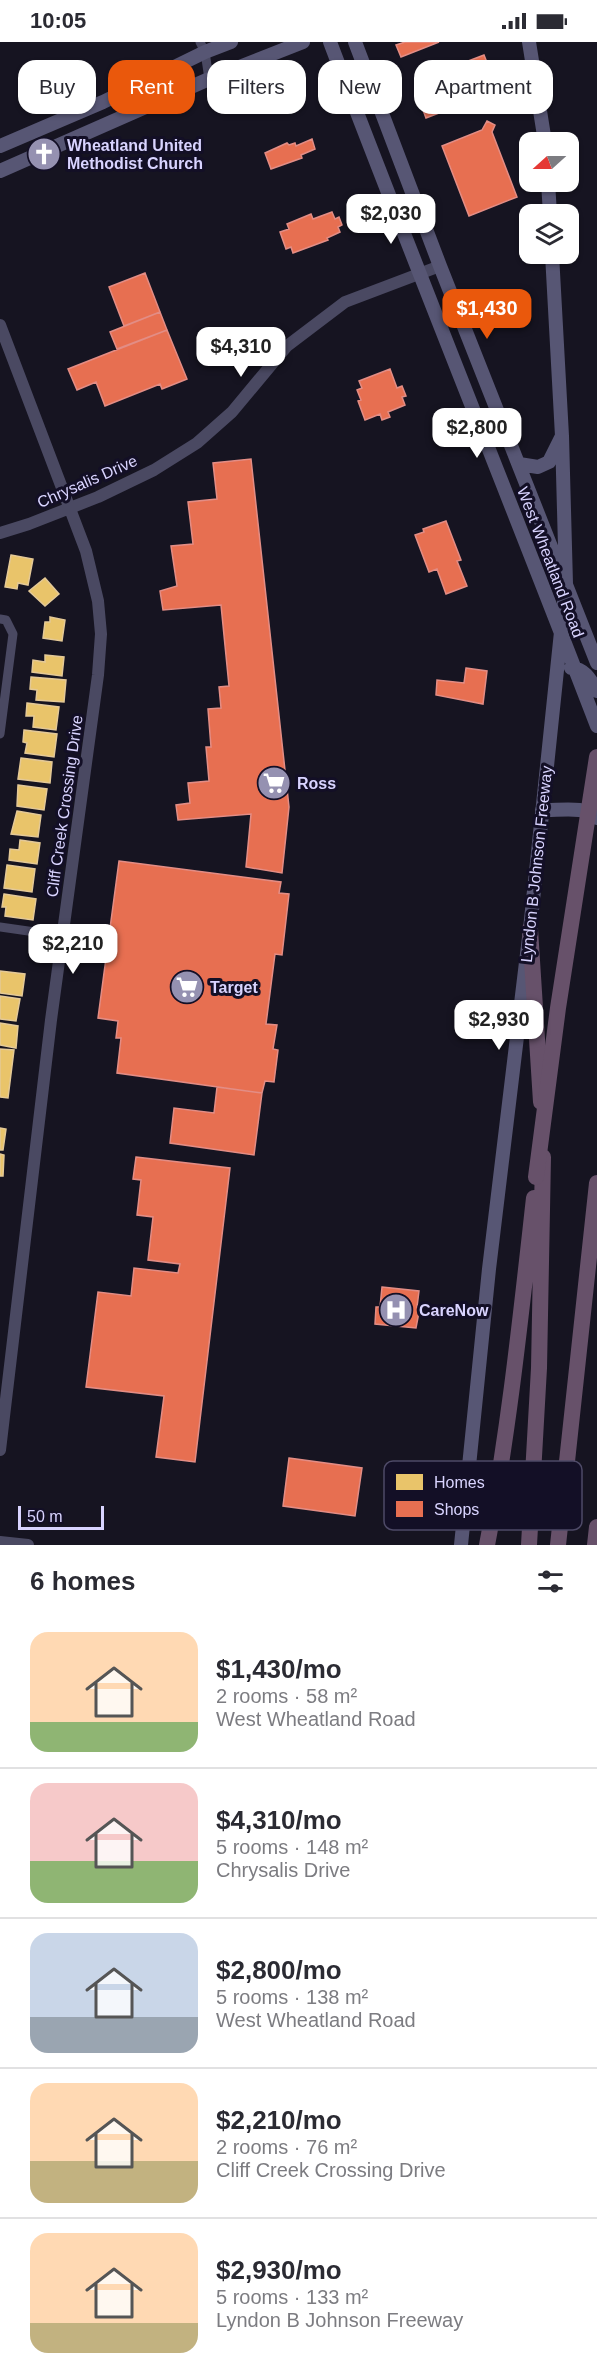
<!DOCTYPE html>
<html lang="en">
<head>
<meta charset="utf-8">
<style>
	:root { --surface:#fff; --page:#f7f7f7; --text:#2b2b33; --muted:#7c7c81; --line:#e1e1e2; --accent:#ea580c }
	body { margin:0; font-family:Helvetica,sans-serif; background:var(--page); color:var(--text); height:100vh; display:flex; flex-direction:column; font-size:22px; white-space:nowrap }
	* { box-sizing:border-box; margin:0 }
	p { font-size:20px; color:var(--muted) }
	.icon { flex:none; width:33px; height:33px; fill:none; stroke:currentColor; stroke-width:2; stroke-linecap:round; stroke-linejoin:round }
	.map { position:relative; height:1503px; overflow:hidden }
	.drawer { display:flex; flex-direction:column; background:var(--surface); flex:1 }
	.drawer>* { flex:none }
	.banner { position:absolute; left:18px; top:18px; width:561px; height:54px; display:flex; gap:12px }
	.needle { width:39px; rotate:249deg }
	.buttons { position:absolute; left:519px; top:90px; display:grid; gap:12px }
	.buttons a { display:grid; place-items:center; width:60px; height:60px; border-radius:12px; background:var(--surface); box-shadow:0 2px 4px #0004; font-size:30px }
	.scale { position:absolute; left:18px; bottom:15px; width:86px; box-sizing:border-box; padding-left:6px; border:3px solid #d9d4ff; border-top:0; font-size:16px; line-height:21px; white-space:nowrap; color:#d9d4ff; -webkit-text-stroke:4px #130f26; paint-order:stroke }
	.price { position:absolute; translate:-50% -51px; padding:0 14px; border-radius:12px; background:#fff; color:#222; font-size:20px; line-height:39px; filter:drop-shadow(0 2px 3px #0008) }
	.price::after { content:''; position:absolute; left:50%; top:36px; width:18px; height:14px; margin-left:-9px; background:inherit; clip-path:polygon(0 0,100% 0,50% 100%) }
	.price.active { background:var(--accent); color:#fff }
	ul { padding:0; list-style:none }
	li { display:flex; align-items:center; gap:18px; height:150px; padding:0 30px }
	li+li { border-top:2px solid var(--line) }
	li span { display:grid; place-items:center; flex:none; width:168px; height:120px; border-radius:18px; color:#555 }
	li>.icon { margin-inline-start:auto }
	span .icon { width:72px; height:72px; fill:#fffc; stroke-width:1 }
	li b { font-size:26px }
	h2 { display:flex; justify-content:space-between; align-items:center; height:72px; padding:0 30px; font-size:26px }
	.pill { padding:0 21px; border-radius:18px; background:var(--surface); box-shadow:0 2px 4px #0004; font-size:21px; line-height:54px }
	.pill.active { background:var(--accent); color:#fff }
	.status { display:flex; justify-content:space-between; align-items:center; height:42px; padding:0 30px; background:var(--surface); direction:ltr }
	.status svg { height:16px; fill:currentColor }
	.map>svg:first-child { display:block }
	.homes { fill:#e9c46a; stroke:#e4c997; stroke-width:1.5 }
	.shops { fill:#e76f51; stroke:#e38d85; stroke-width:1.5 }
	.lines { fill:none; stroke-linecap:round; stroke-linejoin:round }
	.minor { stroke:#4a4962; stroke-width:9 }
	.tertiary { stroke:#4a4962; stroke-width:12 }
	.secondary { stroke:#575674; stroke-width:14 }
	.motorway { stroke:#67516a; stroke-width:16 }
	.motorway-bridge { stroke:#67516a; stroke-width:16 }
	.labels { text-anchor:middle; stroke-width:6; stroke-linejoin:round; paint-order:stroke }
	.poi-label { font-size:16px; font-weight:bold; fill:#d9d4ff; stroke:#130f26; text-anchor:start }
	.street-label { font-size:16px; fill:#d9d4ff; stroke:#130f26 }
	.key { fill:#130f26; stroke:#4e4a67; stroke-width:1.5 }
	.key-label { font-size:16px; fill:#d9d4ff }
</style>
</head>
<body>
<div class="status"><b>10:05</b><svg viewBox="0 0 49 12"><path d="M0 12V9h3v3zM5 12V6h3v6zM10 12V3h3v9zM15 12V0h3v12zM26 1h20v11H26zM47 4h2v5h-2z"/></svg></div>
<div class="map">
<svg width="597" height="1503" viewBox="0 0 597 1503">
	<rect width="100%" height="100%" fill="#161421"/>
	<path class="homes" d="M11 513 33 517 28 543 18 541 17 547 5 545Z
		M45 536 59 552 45 564 29 549Z
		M50 575 65 578 62 599 43 596 45 580H50Z
		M45 613 64 615 62 634 32 630 33 618 45 620Z
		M31 635 66 638 64 660 36 658 37 648 30 647Z
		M27 661 59 665 56 688 33 685 34 674H26Z
		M24 688 57 692 54 715 25 711 27 701 23 700Z
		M21 716 52 720 50 741 18 737Z
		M18 743 47 747 44 768 17 764Z
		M17 769 41 773 38 795 11 792Z
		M20 798 40 801 37 822 9 818 10 807 19 808Z
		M7 823 35 827 32 850 4 846Z
		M4 852 36 857 33 878 5 874 6 865H2Z
		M0 929 25 932 22 954 0 951Z
		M0 954 20 957 16 979 0 977Z
		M0 981 18 984 16 1006 0 1003Z
		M0 1007 14 1008 8 1056 0 1055Z
		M0 1086 6 1087 3 1108H0Z
		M0 1112 4 1113 3 1134H0Z"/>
	<path class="shops" d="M405 0H439L401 15 396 3Z
		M484 13 492 33 429 57 421 37Z
		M480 37 486 53 426 76 420 60Z
		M487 79 495 83 492 90 517 155 469 174 442 104 482 88Z
		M312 97 315 107 301 113 302 116 271 127 265 111 287 101 289 103 295 101 296 104Z
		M332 170 335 177 339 175 342 183 338 185 340 190 327 196 328 198 293 211 291 205 286 207 280 190 289 187 287 182 311 172 313 177Z
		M145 231 160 270 124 284 109 245Z
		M160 270 167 288 117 307 110 290Z
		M167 288 187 337 162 347 160 342 105 364 96 340 77 348 68 327Z
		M390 327 397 346 402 344 406 354 402 355 405 363 388 370 390 375 382 378 380 372 365 378 358 359 361 358 357 348 362 346 359 339Z
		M251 417 289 765 282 831 246 825 251 772 178 778 176 763 190 761 188 741 209 739 206 705H211L208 667 221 666 219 645 229 644 221 563 163 568 160 549 177 544 171 504 193 502 188 460 217 457 213 421Z
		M446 479 461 518 457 519 467 544 446 552 437 527 429 530 415 493 424 490 423 487Z
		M466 626 487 629 483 662 436 653 437 638 464 641Z
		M119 819 281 840 279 851 289 852 282 913 275 912 266 982 277 983 273 1007 278 1008 274 1040 265 1039 262 1051 117 1031 121 996H116L118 979 98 976Z
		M217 1045 262 1051 254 1113 170 1101 174 1066 214 1071Z
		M136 1115 230 1126 195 1420 156 1415 164 1354 86 1345 98 1250 131 1254 134 1226 178 1231 180 1222 148 1218 153 1175 137 1173 141 1138 133 1137Z
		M382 1245 419 1249 417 1265H420L416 1286 375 1282 376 1265H380Z
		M289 1416 362 1426 355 1474 283 1464Z"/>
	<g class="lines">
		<path class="minor" d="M200 0 205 10 209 37
			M0 577 6 578 13 592 0 692
			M0 885 63 894"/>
		<path class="tertiary" d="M0 283 86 509 98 559 101 592 98 633 51 978 0 1408
			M0 491 29 482 98 455 154 428 197 401 232 370 287 304 345 260 440 224
			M0 1500 28 1503"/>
		<path class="secondary" d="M330 0C417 229 509 455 597 684
			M355 0 440 224 597 621
			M529 0 545 100
			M0 104 103 60 205 10 231 0
			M0 129 209 37 303 0
			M548 140 550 172
			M519 422 538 425 549 420 561 396
			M571 626C585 627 590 637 597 649
			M542 768C558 769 586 763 597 776
			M461 1503 489 1227 530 887 566 542 562 394 552 212"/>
		<path class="motorway" d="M530 887 541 1060
			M487 1503C509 1388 521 1272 534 1156
			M529 1503 539 1326 543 1115
			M558 1503 597 1141
			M595 1503 597 1485"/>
		<path class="motorway-bridge" d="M536 1135 558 966 597 715"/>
	</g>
	<defs>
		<symbol id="church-disc" viewBox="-11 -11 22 22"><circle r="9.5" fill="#9591b1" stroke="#130f26"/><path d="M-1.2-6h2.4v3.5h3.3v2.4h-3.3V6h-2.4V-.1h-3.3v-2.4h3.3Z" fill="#fff"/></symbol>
		<symbol id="supermarket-disc" viewBox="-11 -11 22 22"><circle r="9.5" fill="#9591b1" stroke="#130f26"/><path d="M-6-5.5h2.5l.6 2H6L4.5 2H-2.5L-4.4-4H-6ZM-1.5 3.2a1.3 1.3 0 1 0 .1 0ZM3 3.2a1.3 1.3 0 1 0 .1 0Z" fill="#fff"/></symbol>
		<symbol id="hospital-disc" viewBox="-11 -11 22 22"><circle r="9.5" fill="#9591b1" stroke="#130f26"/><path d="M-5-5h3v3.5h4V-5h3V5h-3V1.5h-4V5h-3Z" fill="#fff"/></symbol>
	</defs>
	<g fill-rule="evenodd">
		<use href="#church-disc" x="25" y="93" width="38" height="38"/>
		<use href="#supermarket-disc" x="255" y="722" width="38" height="38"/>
		<use href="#supermarket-disc" x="168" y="926" width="38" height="38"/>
		<use href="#hospital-disc" x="377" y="1249" width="38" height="38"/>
	</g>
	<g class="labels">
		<g class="poi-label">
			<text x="67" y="109">Wheatland United<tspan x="67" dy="18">Methodist Church</tspan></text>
			<text x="297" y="747">Ross</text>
			<text x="210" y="951">Target</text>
			<text x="419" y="1274">CareNow</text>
		</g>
		<g class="street-label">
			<text transform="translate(87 439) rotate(-24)" y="6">Chrysalis Drive</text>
			<text transform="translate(551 520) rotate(69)" y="6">West Wheatland Road</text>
			<text transform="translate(64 764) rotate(-82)" y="6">Cliff Creek Crossing Drive</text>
			<text transform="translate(536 822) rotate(-84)" y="6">Lyndon B Johnson Freeway</text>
		</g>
	</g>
	<rect x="384" y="1419" width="198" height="69" rx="9" class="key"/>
	<rect x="396" y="1432" width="27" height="16" fill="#e9c46a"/>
	<rect x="396" y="1459" width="27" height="16" fill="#e76f51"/>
	<g class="key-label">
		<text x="434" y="1446">Homes</text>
		<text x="434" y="1473">Shops</text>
	</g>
</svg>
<div class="buttons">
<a><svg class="needle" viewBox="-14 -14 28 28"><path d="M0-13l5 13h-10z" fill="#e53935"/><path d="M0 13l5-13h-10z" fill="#7c7c81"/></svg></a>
<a><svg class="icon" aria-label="layers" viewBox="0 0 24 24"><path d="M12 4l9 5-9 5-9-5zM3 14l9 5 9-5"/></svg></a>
</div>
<div class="scale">50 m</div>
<b class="price" style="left:391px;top:203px">$2,030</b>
<b class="price active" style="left:487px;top:298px">$1,430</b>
<b class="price" style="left:241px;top:336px">$4,310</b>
<b class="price" style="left:477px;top:417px">$2,800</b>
<b class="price" style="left:73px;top:933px">$2,210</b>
<b class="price" style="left:499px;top:1009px">$2,930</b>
<div class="banner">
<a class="pill">Buy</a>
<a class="pill active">Rent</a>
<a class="pill">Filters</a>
<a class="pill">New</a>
<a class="pill">Apartment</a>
</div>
</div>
<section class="drawer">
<h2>6 homes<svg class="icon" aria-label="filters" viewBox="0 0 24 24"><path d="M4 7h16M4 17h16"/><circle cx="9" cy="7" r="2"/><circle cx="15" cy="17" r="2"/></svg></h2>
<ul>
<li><span style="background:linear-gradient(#ffd9b3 75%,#8fb573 0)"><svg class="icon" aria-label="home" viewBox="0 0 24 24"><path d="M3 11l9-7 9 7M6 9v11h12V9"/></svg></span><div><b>$1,430/mo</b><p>2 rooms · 58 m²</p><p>West Wheatland Road</p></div></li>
<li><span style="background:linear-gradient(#f6c9c9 65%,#8fb573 0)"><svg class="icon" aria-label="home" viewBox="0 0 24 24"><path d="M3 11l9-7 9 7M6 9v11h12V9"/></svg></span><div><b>$4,310/mo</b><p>5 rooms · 148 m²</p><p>Chrysalis Drive</p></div></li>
<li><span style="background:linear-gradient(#c9d6e8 70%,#9aa5b1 0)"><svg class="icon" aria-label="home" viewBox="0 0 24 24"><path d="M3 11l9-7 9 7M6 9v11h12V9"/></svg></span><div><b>$2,800/mo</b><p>5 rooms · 138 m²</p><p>West Wheatland Road</p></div></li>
<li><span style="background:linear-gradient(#ffd9b3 65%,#c2b280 0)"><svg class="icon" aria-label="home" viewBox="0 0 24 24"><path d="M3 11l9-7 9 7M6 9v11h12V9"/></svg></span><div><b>$2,210/mo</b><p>2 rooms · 76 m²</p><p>Cliff Creek Crossing Drive</p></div></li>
<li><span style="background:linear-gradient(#ffd9b3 75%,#c2b280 0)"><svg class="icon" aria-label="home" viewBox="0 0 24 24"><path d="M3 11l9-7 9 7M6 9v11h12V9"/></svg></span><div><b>$2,930/mo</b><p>5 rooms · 133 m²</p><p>Lyndon B Johnson Freeway</p></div></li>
</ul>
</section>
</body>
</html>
